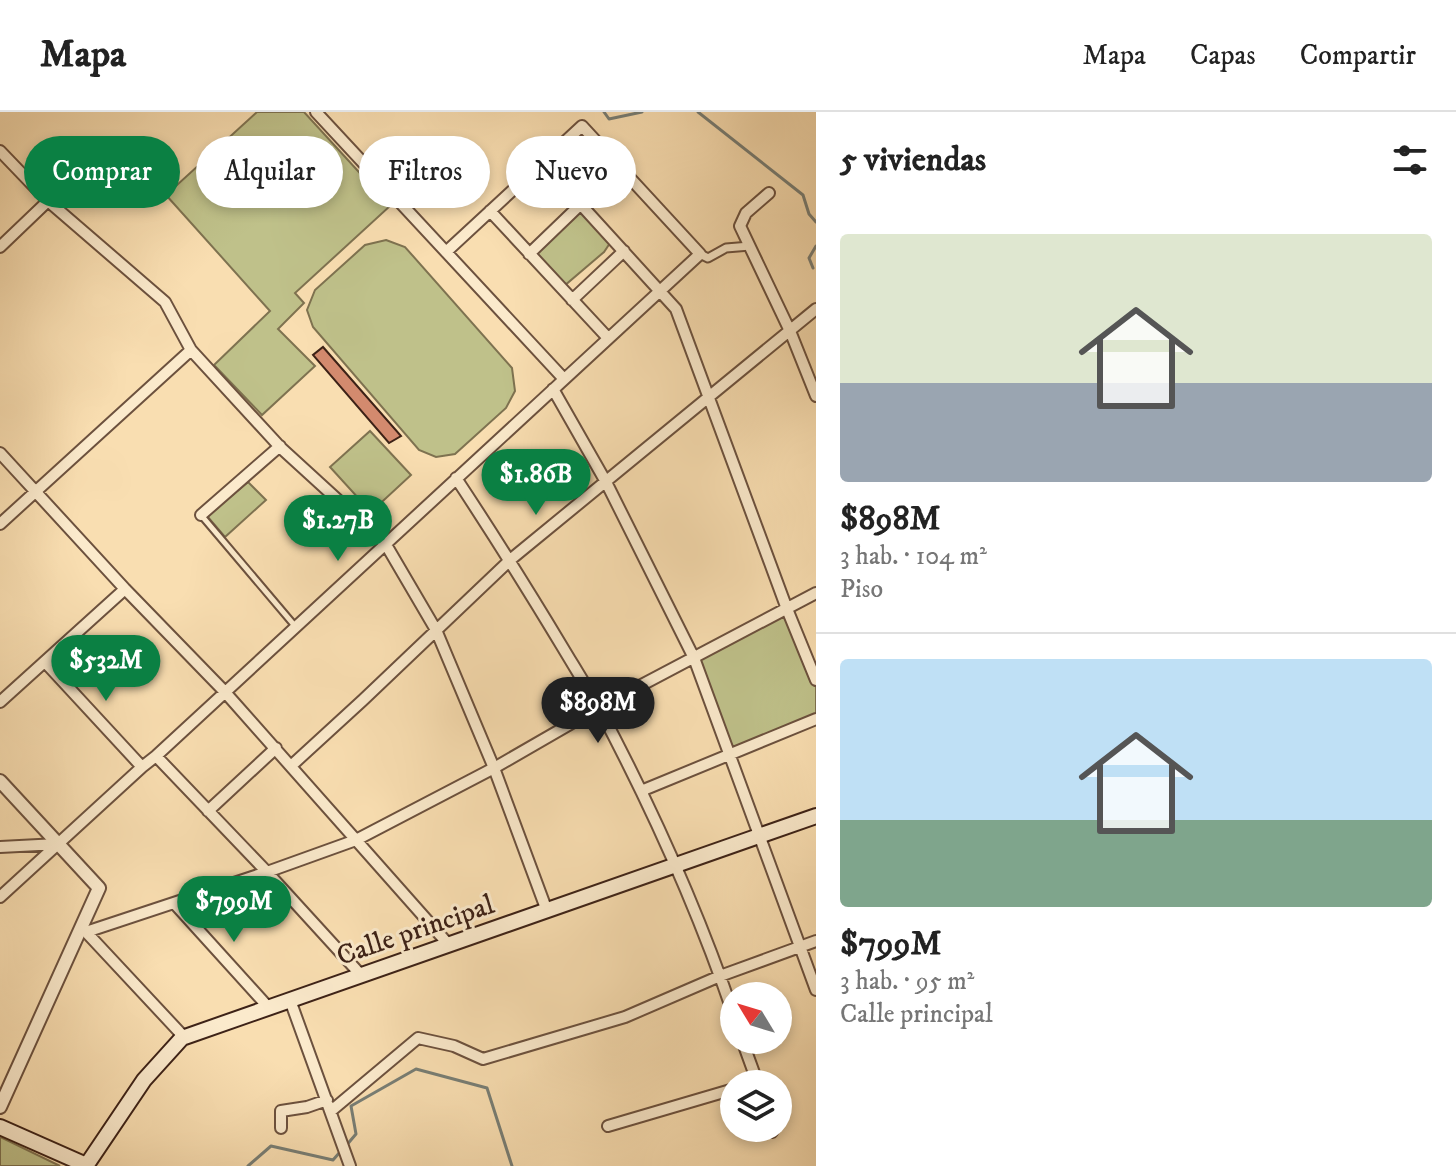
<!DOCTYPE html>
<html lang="es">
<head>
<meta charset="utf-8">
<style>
	:root { --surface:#fff; --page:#f2f2f2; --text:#222; --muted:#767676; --line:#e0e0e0; --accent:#0b8043 }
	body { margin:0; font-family:"IM FELL DW Pica",serif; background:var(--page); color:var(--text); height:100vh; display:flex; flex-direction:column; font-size:30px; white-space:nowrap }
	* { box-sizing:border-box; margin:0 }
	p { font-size:26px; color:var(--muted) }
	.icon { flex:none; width:44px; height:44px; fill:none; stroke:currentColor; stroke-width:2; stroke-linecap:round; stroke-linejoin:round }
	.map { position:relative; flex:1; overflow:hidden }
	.details { display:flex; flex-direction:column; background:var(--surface); width:640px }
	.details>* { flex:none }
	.guide { position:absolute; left:24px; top:24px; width:672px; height:72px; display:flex; gap:16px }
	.needle { width:52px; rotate:308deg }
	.buttons { position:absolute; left:720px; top:870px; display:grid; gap:16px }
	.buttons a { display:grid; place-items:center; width:72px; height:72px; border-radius:50%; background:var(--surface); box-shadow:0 4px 12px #0003; font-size:40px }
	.price { position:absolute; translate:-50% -68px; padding:0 18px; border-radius:28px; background:var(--accent); color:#fff; font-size:26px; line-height:52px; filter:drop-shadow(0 2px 4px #0008) }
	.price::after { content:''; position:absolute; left:50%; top:48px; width:24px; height:18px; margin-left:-12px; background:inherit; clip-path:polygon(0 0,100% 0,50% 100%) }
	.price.on { background:#222; color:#fff }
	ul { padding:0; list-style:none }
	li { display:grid; align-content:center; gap:16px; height:424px; padding:0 24px }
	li+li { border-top:2px solid var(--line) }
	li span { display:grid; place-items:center; height:248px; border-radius:8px; color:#555 }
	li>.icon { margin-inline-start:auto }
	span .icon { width:144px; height:144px; fill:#fffc; stroke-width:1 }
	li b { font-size:34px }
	h2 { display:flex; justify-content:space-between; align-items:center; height:96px; padding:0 24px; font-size:34px }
	.tag { padding:0 28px; border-radius:36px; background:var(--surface); box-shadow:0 4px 12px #0003; font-size:28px; line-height:72px }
	.tag.on { background:var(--accent); color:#fff }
	header { display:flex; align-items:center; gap:48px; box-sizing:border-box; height:112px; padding:0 40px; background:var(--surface); border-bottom:2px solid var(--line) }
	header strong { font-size:38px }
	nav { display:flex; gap:44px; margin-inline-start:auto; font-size:28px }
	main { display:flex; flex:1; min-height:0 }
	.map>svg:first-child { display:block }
	.green { fill:#bfc18a; stroke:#7e7250; stroke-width:2 }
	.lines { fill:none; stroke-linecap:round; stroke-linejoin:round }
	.stream { stroke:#787e75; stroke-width:3 }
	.building { fill:#d38a6e; stroke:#3d2217; stroke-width:2 }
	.service-casing { stroke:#6c513e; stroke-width:9 }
	.pedestrian-casing { stroke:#6c513e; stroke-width:11 }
	.minor-casing { stroke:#6c513e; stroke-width:14 }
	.tertiary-casing { stroke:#6c513e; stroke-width:16 }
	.secondary-casing { stroke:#3d2217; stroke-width:18 }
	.service { stroke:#fbeacc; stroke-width:5 }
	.pedestrian { stroke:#fbeacc; stroke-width:7 }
	.minor { stroke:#fbeacc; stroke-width:10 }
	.tertiary { stroke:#fbeacc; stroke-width:12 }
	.secondary { stroke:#fbeacc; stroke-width:14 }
	.labels { text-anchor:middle; stroke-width:6; stroke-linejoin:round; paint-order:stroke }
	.street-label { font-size:28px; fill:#3d2217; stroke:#fbeacc }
</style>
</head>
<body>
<header>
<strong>Mapa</strong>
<nav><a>Mapa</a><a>Capas</a><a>Compartir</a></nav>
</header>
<main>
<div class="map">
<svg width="816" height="1054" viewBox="0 0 816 1054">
	<rect width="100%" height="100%" fill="#f9deb1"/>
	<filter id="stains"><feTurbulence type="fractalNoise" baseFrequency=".0025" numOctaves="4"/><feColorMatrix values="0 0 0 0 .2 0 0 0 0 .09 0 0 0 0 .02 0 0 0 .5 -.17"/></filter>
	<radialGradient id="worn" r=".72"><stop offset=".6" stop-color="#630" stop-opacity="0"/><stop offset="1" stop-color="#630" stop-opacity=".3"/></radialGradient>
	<path class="green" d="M257 0H304L390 94 295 181 304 191 278 217 315 254 262 303 214 253 270 199 166 83Z
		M581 97 610 131 604 140 564 174 534 142Z
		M386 128 405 135 512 256 515 279 506 296 455 342 436 345 419 338 313 215 307 198 315 178 365 133Z
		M370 319 411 363 371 400 330 355Z
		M248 370 266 388 225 425 207 404Z
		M787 497 816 568V607L729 643 694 546Z
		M0 1025 60 1054H0Z"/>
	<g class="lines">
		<path class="stream" d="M604 0 609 7 642 0
			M698 0 803 83 809 102 816 110
			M813 156 809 146 816 134
			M345 1035 356 1022 351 994 416 957 487 976 512 1054
			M248 1054 271 1034 333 1048 340 1040"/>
	</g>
	<path class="building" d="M323 235 401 324 389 331 313 243Z"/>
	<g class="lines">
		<defs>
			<path id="service" d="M201 403 295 514"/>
			<path id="pedestrian" d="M700 142 708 146 726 136 750 134"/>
			<path id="minor" d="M316 0 564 267
				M0 39 48 89 165 190 191 238 281 336 385 431 436 518 494 656 547 799
				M543 51 676 197 787 497 816 568
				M769 81 746 101 740 114 790 219 816 284
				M490 99 608 226
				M0 135 48 89
				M529 142 581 92
				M572 188 624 139
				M553 277 606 370 694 546 816 878
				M0 341 125 477 224 579 449 833
				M456 366C493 422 528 478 563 536 575 556 588 577 600 598 652 696 698 798 734 904
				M201 403 280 334
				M0 412 191 238
				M45 550 142 655
				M0 590 125 477
				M156 644 267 760 361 863
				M291 654 363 588 510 448 816 197
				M641 679 816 607
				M208 699 276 636
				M0 735 58 732
				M0 785 142 655 156 644 700 142 582 14 446 140
				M174 791 269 896
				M80 818 86 820 267 760 356 728 494 656 598 596 816 481
				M86 820 184 925
				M290 888 350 1054
				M742 928 758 972
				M331 999 418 926 454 934 483 947 625 905 720 864 816 829
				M608 1014 734 977
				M281 1016V999L307 995 327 988
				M771 1016 772 1020"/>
			<path id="tertiary" d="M0 669 99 776 0 995"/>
			<path id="secondary" d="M0 1015 86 1053
				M86 1054 144 968 182 926 816 704"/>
		</defs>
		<use href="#service" class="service-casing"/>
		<use href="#pedestrian" class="pedestrian-casing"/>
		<use href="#minor" class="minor-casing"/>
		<use href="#tertiary" class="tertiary-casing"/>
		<use href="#secondary" class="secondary-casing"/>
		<use href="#service" class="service"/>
		<use href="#pedestrian" class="pedestrian"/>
		<use href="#minor" class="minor"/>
		<use href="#tertiary" class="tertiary"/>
		<use href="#secondary" class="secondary"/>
	</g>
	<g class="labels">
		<g class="street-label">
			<text transform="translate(415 817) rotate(-19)" y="10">Calle principal</text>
		</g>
	</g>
	<rect width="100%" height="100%" filter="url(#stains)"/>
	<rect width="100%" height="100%" fill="url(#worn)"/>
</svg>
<div class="buttons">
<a><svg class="needle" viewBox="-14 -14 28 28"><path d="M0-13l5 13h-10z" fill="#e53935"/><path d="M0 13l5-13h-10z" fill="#767676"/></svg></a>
<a><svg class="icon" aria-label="layers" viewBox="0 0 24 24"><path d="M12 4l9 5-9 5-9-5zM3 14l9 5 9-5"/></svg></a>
</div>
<b class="price" style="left:536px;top:405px">$1.86B</b>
<b class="price" style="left:338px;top:451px">$1.27B</b>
<b class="price" style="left:106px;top:591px">$532M</b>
<b class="price on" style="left:598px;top:633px">$898M</b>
<b class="price" style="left:234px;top:832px">$799M</b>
<div class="guide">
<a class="tag on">Comprar</a>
<a class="tag">Alquilar</a>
<a class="tag">Filtros</a>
<a class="tag">Nuevo</a>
</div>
</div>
<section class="details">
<h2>5 viviendas<svg class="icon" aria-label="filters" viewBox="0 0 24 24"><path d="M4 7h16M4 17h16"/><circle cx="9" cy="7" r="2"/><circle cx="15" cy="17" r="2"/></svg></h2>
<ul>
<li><span style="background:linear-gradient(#dfe7d0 60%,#9aa5b1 0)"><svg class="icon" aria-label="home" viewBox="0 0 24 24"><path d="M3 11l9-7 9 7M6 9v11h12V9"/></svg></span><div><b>$898M</b><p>3 hab. · 104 m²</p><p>Piso</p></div></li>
<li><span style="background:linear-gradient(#bfe0f5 65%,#7fa58c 0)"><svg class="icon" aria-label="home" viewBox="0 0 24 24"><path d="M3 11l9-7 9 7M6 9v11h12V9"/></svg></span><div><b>$799M</b><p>3 hab. · 95 m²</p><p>Calle principal</p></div></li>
</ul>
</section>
</main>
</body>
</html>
